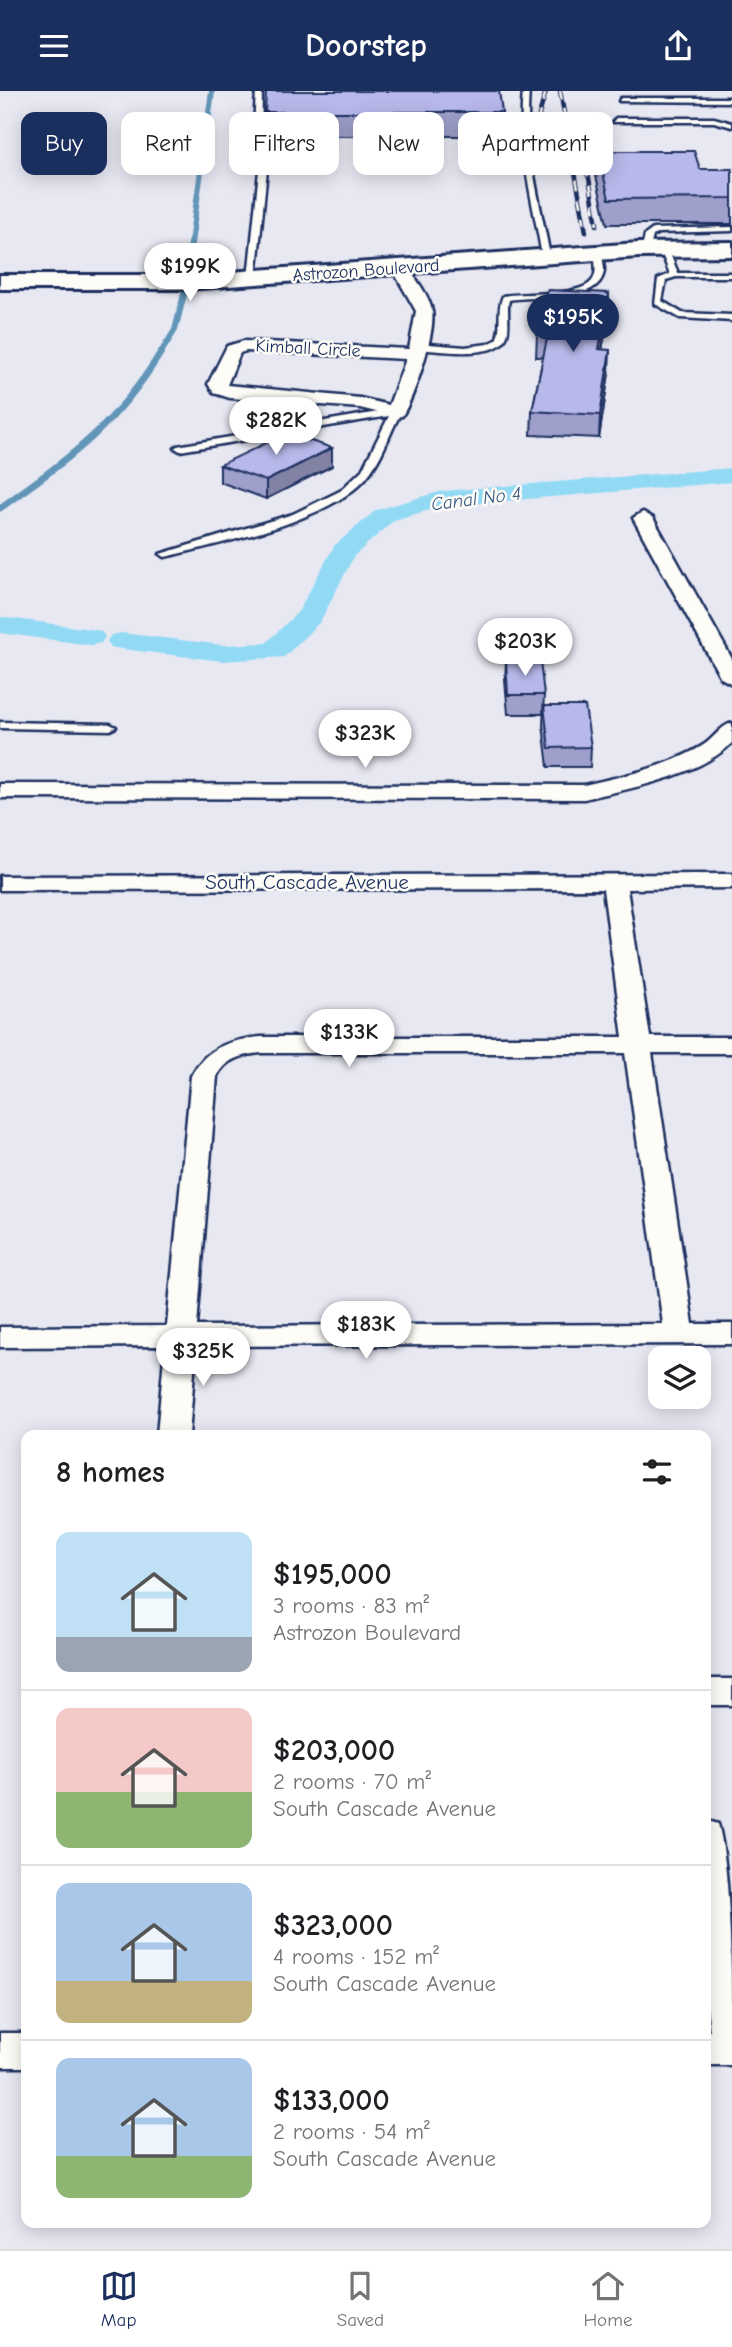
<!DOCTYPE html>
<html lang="en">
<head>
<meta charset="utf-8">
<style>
	:root { --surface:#fff; --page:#f2f2f2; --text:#202124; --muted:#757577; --line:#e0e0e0; --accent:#1b2f5e }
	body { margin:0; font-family:"Comic Neue",sans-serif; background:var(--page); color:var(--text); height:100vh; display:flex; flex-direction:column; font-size:26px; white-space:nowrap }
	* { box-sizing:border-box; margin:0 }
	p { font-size:23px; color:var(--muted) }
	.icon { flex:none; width:38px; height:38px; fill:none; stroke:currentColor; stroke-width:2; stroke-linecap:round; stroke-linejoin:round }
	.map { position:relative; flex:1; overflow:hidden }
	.drawer { position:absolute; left:21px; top:1339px; width:690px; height:798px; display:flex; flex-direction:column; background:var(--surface); border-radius:14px; box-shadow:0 4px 18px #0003 }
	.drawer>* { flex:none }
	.banner { position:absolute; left:21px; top:21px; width:691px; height:63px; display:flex; gap:14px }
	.buttons { position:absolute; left:648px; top:1255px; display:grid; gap:14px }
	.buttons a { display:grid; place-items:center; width:63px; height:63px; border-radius:14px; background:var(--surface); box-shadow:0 4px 18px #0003; font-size:35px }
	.price { position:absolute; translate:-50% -60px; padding:0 16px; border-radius:24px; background:#fff; color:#222; font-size:23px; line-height:46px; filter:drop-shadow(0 2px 4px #0008) }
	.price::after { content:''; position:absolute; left:50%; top:42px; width:21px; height:16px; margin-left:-10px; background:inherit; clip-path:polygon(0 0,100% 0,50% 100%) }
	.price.selected { background:var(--accent); color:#fff }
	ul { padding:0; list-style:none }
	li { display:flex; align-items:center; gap:21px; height:175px; padding:0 35px }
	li+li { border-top:2px solid var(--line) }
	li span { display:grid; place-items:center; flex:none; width:196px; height:140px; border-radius:14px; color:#555 }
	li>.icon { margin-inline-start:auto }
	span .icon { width:84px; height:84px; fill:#fffc; stroke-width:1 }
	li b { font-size:30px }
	h2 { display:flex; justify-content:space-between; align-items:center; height:84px; padding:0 35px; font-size:30px }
	.chip { padding:0 24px; border-radius:14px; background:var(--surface); box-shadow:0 4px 18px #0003; font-size:24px; line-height:63px }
	.chip.selected { background:var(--accent); color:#fff }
	header { display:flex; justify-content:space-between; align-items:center; height:91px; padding:0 35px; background:var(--accent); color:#fff; font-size:32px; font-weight:700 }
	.tab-bar { display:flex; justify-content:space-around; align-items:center; height:98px; border-top:2px solid var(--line); background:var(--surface); font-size:19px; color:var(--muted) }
	.tab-bar a { display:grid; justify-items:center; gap:4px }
	.tab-bar .selected { color:var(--accent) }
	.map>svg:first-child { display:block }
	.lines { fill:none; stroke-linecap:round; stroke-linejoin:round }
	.stream-far1 { stroke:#6296b8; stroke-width:6 }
	.stream { stroke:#6296b8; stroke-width:7 }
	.canal { fill:#92daf4; fill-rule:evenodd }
	.service-casing { stroke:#1b2f5e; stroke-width:5 }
	.minor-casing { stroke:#1b2f5e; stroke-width:5 }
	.secondary-casing { stroke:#1b2f5e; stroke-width:6 }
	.service { fill:#fdfcf7; fill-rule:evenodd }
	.minor { fill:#fdfcf7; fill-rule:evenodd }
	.secondary { fill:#fdfcf7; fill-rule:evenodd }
	.rail-casing { stroke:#1b2f5e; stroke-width:4.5 }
	.rail { stroke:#fdfcf7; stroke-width:2.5; stroke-dasharray:9; stroke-linecap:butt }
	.wall { fill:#9e9fca; stroke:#1b2f5e; stroke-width:2 }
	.shaded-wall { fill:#8182a4; stroke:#1b2f5e; stroke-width:2 }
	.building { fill:#b8b9eb; stroke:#1b2f5e; stroke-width:2 }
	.labels { text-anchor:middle; stroke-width:5; stroke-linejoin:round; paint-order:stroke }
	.far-street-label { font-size:18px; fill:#1b2f5e; stroke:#fdfcf7 }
	.far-water-label { font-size:19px; font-style:italic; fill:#395a84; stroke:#fdfcf7 }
	.street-label { font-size:21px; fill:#1b2f5e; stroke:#fdfcf7 }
</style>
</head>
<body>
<header><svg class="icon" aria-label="menu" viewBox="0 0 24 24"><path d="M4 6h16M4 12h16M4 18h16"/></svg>Doorstep<svg class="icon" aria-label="share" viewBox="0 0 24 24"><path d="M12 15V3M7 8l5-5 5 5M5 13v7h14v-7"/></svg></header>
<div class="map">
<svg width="732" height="2158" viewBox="0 0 732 2158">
	<rect width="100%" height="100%" fill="#e8e8f3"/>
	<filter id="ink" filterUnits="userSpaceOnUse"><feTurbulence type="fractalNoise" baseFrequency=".0143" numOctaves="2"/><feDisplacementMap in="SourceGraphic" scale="14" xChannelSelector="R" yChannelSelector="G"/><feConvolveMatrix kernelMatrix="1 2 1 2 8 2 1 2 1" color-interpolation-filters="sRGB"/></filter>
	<g filter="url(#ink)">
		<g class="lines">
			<path class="stream-far1" d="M160 263 175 239 184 203 212 0"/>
			<path class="stream" d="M0 417C68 368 116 335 161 261"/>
			<path class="canal" d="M732 377V391L444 415 394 429 354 465 320 531 284 566 223 570 121 558 111 556 107 550 111 544 121 542 223 554 266 552 298 521 334 455 376 419 442 400Z
				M0 526 91 538 101 540 105 546 101 552 91 554 0 542Z"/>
			<defs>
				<path id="service" d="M256 0H262L261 54 268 69 256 187 252 189 248 187 260 69 253 54Z
					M523 0H529C524 57 540 110 550 165L546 167 542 165C533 110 517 57 523 0Z
					M621 7H732V11L619 10Z
					M616 27H714L732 32V36L714 31H613Z
					M732 136V140L658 142 653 145 649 161 642 159 645 144 653 138Z
					M664 156 668 158 678 182H732V186H676L666 189 662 210 682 222 732 224V230L680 227 655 213 658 188 670 183 660 158Z
					M598 160 602 162C602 167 604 174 604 179 601 214 534 204 509 209 506 221 511 235 506 247 496 269 437 259 417 258L413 255 417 252 465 256 488 253 496 249C503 235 496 219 503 205 524 201 580 206 592 190 598 182 595 171 594 162Z
					M396 318 401 321C389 343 382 369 365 388 326 431 221 452 165 466L160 463 293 423 340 400 362 379 389 325 180 360 175 357 177 355Z
					M0 631 110 633 116 636 110 639 0 637Z"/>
				<path id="minor" d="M399 171 405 173C414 186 429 203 432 220 436 241 414 307 402 325L396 326 360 317 230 307 214 302 208 293 227 255 244 250 409 258 416 220 391 176ZM246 260 406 268 389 314 360 307 227 294 240 262Z
					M643 421 653 427 732 568V593L721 587 633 427Z
					M732 632V652C697 686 631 697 584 708L0 707V693L584 694C624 685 667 676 702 655 714 648 719 636 732 632Z
					M732 783V797L627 798 650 946H732V962H652L693 1233H732V1253L196 1255 189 1344H157L165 1255 0 1256V1236L167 1235 191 985C206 956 230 949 261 946H623L603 798 0 799V785ZM261 962H625L663 1233 197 1235 217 985C226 967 243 964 261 962Z
					M705 1588H732V1614H705Z
					M705 1729 718 1733C732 1780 732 1917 732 1974H705V1940H710L705 1898Z
					M0 1942H26V1976H0Z"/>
				<path id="secondary" d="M732 151V165L639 166 187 198H0V184H187L639 152Z"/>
			</defs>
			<use href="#service" class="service-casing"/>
			<use href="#minor" class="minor-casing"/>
			<use href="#secondary" class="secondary-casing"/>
			<use href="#service" class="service"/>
			<use href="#minor" class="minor"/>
			<use href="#secondary" class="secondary"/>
			<defs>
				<path id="rail" d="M560 0 586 141
					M576 61 589 87 597 134
					M542 65 539 24 546 0"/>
			</defs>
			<use href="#rail" class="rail-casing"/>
			<use href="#rail" class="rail"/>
		</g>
		<path class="wall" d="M265 21H502L501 45H265Z
			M598 60 700 78H732V133H607L596 85Z
			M609 202 608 225 602 259 609 282 599 347 531 344 532 320 543 266H536L537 243Z
			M220 374 332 375 266 408 220 391Z
			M506 570 544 604 543 623H508L505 589Z
			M544 615 591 656 590 676H548L543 634Z"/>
		<path class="shaded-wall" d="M609 202 608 225 598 281 599 258Z
			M610 259 609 282 599 347 600 324Z
			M332 357V375L266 408V390Z"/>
		<path class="building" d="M266 0H499L502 21H265Z
			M598 60H694L700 78H732V107L609 108Z
			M548 199 609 202 599 258 610 259 600 324 532 320 548 243H537Z
			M287 342 332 357 266 390 220 374Z
			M506 570H540L544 604H508Z
			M544 615H585L591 656 549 657Z"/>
	</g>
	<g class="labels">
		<g class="far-street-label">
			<text transform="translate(366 179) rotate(-4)" y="6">Astrozon Boulevard</text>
			<text transform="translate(308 257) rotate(3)" y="6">Kimball Circle</text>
		</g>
		<g class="far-water-label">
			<text transform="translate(476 407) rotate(-7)" y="7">Canal No 4</text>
		</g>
		<g class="street-label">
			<text x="307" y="798">South Cascade Avenue</text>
		</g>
	</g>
</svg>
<div class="buttons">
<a><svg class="icon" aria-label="layers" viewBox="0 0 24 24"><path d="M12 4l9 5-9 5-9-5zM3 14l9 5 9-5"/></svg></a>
</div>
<b class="price" style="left:190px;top:212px">$199K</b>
<b class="price selected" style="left:573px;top:263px">$195K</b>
<b class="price" style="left:276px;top:366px">$282K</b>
<b class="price" style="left:525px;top:587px">$203K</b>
<b class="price" style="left:365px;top:679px">$323K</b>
<b class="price" style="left:349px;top:978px">$133K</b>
<b class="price" style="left:366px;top:1270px">$183K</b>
<b class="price" style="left:203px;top:1297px">$325K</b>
<div class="banner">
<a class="chip selected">Buy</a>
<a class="chip">Rent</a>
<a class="chip">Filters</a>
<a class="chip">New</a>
<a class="chip">Apartment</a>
</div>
<section class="drawer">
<h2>8 homes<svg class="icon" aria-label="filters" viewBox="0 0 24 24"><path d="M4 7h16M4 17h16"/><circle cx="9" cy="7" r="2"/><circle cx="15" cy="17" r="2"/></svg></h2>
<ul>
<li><span style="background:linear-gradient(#bfe0f5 75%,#9aa5b1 0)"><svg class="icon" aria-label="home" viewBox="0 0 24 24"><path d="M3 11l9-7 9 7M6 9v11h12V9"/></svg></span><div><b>$195,000</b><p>3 rooms · 83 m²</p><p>Astrozon Boulevard</p></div></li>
<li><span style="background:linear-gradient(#f6c9c9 60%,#8fb573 0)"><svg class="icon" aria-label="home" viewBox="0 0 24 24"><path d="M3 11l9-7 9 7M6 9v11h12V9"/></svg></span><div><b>$203,000</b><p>2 rooms · 70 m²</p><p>South Cascade Avenue</p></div></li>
<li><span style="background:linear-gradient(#a9c7e8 70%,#c2b280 0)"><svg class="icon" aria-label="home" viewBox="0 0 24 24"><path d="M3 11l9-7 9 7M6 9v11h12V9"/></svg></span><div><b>$323,000</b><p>4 rooms · 152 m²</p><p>South Cascade Avenue</p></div></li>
<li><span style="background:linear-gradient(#a9c7e8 70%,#8fb573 0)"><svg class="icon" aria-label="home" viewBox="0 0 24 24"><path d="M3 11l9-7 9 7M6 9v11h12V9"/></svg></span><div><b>$133,000</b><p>2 rooms · 54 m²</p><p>South Cascade Avenue</p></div></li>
</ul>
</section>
</div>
<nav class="tab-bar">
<a class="selected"><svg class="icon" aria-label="map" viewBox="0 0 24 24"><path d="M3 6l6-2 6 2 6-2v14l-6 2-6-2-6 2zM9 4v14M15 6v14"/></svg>Map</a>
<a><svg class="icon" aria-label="saved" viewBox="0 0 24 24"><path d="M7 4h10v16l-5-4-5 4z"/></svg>Saved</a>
<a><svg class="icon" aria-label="home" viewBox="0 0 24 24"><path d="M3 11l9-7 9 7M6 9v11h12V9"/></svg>Home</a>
</nav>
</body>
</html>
